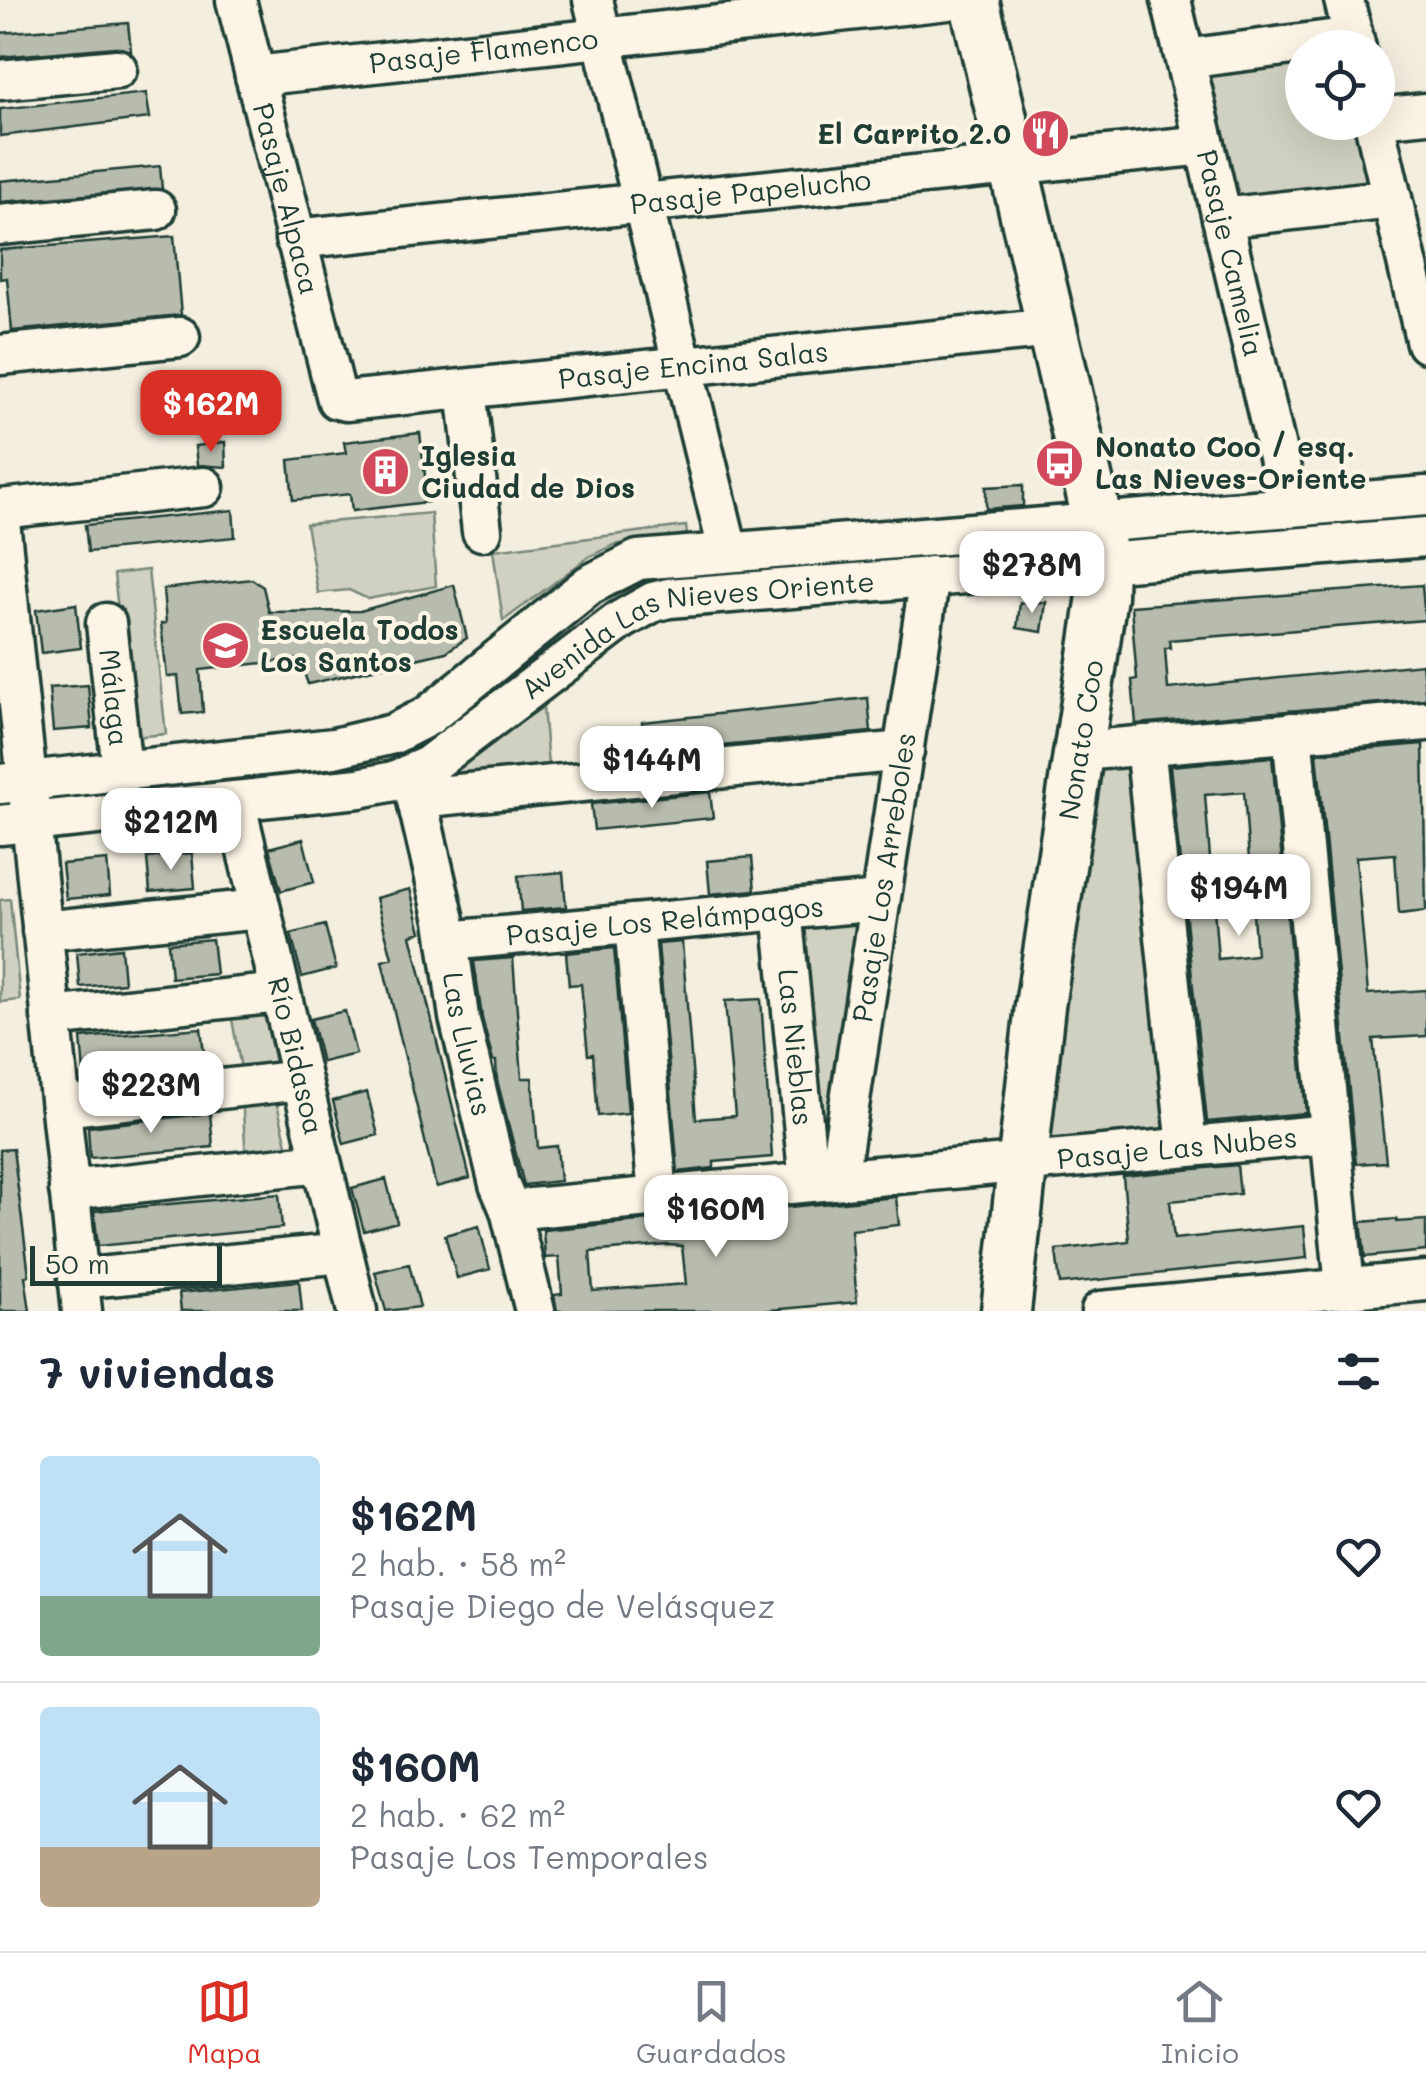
<!DOCTYPE html>
<html lang="es">
<head>
<meta charset="utf-8">
<style>
	:root { --surface:#fff; --page:#f6f6f7; --text:#1f2937; --muted:#747a83; --line:#e0e1e3; --accent:#d93025 }
	body { margin:0; font-family:Mali,sans-serif; background:var(--page); color:var(--text); height:100vh; display:flex; flex-direction:column; font-size:38px; white-space:nowrap }
	* { box-sizing:border-box; margin:0 }
	p { font-size:32px; color:var(--muted) }
	.icon { flex:none; width:55px; height:55px; fill:none; stroke:currentColor; stroke-width:2; stroke-linecap:round; stroke-linejoin:round }
	.map { position:relative; height:1311px; overflow:hidden }
	.drawer { display:flex; flex-direction:column; background:var(--surface); flex:1 }
	.drawer>* { flex:none }
	.tools { position:absolute; left:1285px; top:30px; display:grid; gap:20px }
	.tools a { display:grid; place-items:center; width:110px; height:110px; border-radius:50%; background:var(--surface); box-shadow:0 10px 40px #0002; font-size:50px }
	.scale { position:absolute; left:30px; bottom:25px; width:192px; box-sizing:border-box; padding-left:10px; border:5px solid #1f3d34; border-top:0; font-size:28px; line-height:35px; white-space:nowrap; color:#1f3d34; -webkit-text-stroke:8px #fcf5e5; paint-order:stroke }
	.price { position:absolute; translate:-50% -85px; padding:0 22px; border-radius:20px; background:#fff; color:#222; font-size:32px; line-height:65px; filter:drop-shadow(0 2px 5px #0008) }
	.price::after { content:''; position:absolute; left:50%; top:60px; width:30px; height:22px; margin-left:-15px; background:inherit; clip-path:polygon(0 0,100% 0,50% 100%) }
	.price.active { background:var(--accent); color:#fff }
	ul { padding:0; list-style:none }
	li { display:flex; align-items:center; gap:30px; height:250px; padding:0 40px }
	li+li { border-top:2px solid var(--line) }
	li span { display:grid; place-items:center; flex:none; width:280px; height:200px; border-radius:10px; color:#555 }
	li>.icon { margin-inline-start:auto }
	span .icon { width:120px; height:120px; fill:#fffc; stroke-width:1 }
	li b { font-size:42px }
	h2 { display:flex; justify-content:space-between; align-items:center; height:120px; padding:0 40px; font-size:42px }
	.tab-bar { display:flex; justify-content:space-around; align-items:center; height:140px; border-top:2px solid var(--line); background:var(--surface); font-size:28px; color:var(--muted) }
	.tab-bar a { display:grid; justify-items:center; gap:5px }
	.tab-bar .active { color:var(--accent) }
	.map>svg:first-child { display:block }
	.green { fill:#d0d1c2; stroke:#78877b; stroke-width:2.5 }
	.building { fill:#b8bcae; stroke:#1f3d34; stroke-width:2.5; fill-rule:evenodd }
	.lines { fill:none; stroke-linecap:round; stroke-linejoin:round }
	.minor-casing { stroke:#1f3d34; stroke-width:45 }
	.major-casing { stroke:#1f3d34; stroke-width:55 }
	.minor { stroke:#fcf5e5; stroke-width:38 }
	.major { stroke:#fcf5e5; stroke-width:48 }
	.labels { text-anchor:middle; stroke-width:8; stroke-linejoin:round; paint-order:stroke }
	.street-label { font-size:28px; fill:#1f3d34; stroke:#fcf5e5 }
	.poi-label { font-size:28px; font-weight:bold; fill:#1f3d34; stroke:#fcf5e5; text-anchor:start }
</style>
</head>
<body>
<div class="map">
<svg width="1426" height="1311" viewBox="0 0 1426 1311">
	<rect width="100%" height="100%" fill="#f3eede"/>
	<filter id="ink" filterUnits="userSpaceOnUse"><feTurbulence type="fractalNoise" baseFrequency=".01" numOctaves="2"/><feDisplacementMap in="SourceGraphic" scale="20" xChannelSelector="R" yChannelSelector="G"/><feConvolveMatrix kernelMatrix="1 2 1 2 8 2 1 2 1" color-interpolation-filters="sRGB"/></filter>
	<g filter="url(#ink)">
		<path class="green" d="M1302 53V122L1364 123 1378 182 1238 206 1198 67Z
			M431 513 436 586 368 599 349 590 318 593 306 524Z
			M686 526 687 534 614 545 590 556 503 621 493 550Z
			M1080 539V553L657 585 410 763 47 807 45 792 362 755 632 573Z
			M148 570 166 734 122 738V645L114 574Z
			M543 707 549 777 425 789Z
			M1135 762 1176 1139 1044 1151 1097 767Z
			M10 899 20 1000 0 1002V900Z
			M859 917 831 1156 813 1157 792 923Z
			M262 1003 276 1067 241 1069 230 1008Z
			M274 1092 290 1156 246 1159 242 1096Z"/>
		<path class="building" d="M128 23 131 51 115 47 0 57V33Z
			M146 93 150 118 0 136V109Z
			M160 166 162 189 0 202V181Z
			M174 236 181 315 12 331 7 278 0 279V250Z
			M420 433 428 502 352 511 350 494 293 500 289 460 346 453 344 442Z
			M225 442 226 467 197 465 195 446Z
			M1023 485V506L986 509V487Z
			M233 510 235 537 88 552 85 525Z
			M252 579 263 587 269 612 360 611 454 585 467 638 446 652 308 684 299 659 200 670 203 712 182 714 178 676 167 677 161 624 166 623 163 589Z
			M1422 585 1425 620 1169 640 1170 648H1165L1168 689 1422 664 1426 699 1136 724 1132 680 1137 679 1131 606Z
			M1046 602 1042 632 1017 628 1020 603Z
			M76 604 81 648 41 653 36 610Z
			M88 685 92 728 53 731 49 688Z
			M868 698 871 732 645 753 642 722Z
			M1423 744 1426 911 1399 914 1395 854 1356 857 1368 994 1426 990V1036L1373 1039 1386 1162 1356 1164 1317 753Z
			M1272 757 1306 1113 1207 1122 1170 766ZM1244 792 1256 955 1218 959 1205 795Z
			M710 792 713 818 594 830 591 804Z
			M303 839 314 882 281 891 269 848Z
			M192 853 195 888 150 892 147 858Z
			M752 857 755 890 710 894 707 861Z
			M107 860 110 895 66 899 62 864Z
			M563 872 566 907 521 911 518 876Z
			M410 889 421 932 411 935 470 1178 436 1187 382 961 392 958 376 898Z
			M325 925 336 968 302 977 291 934Z
			M212 939 216 974 171 978 168 943Z
			M682 942 696 1119 735 1116 725 1001 761 999 772 1157 714 1162V1168L678 1172 658 944Z
			M121 948 124 983 80 987 77 953Z
			M614 948 628 1113 598 1116 593 1054 588 1055 581 984 569 985 566 953Z
			M513 958 522 1078H532L538 1148 557 1146 560 1181 524 1185 497 1080 496 1061H493L482 1018 474 961Z
			M345 1011 356 1054 322 1062 311 1019Z
			M201 1028 205 1062 84 1073 81 1038Z
			M367 1092 378 1135 344 1144 333 1101Z
			M210 1113 213 1147 90 1158 88 1127Z
			M13 1149 29 1275 25 1276 30 1311H0V1150Z
			M1237 1165 1240 1194 1170 1201 1174 1239 1304 1226 1307 1258 1060 1284 1056 1250 1129 1241 1123 1176Z
			M386 1179 397 1222 364 1231 352 1188Z
			M279 1194 282 1228 98 1246 94 1211Z
			M896 1197 899 1225 851 1230 857 1302 759 1311H557L554 1295 562 1294 559 1257 545 1258 543 1230ZM668 1245 682 1246 686 1284 593 1291 590 1252Z
			M1397 1219V1222L1426 1220V1251L1365 1257 1361 1222Z
			M479 1226 490 1269 457 1278 445 1235Z
			M409 1264 420 1307 386 1311 375 1272Z
			M299 1281 302 1311H181L179 1293Z"/>
		<g class="lines">
			<defs>
				<g id="minor">
					<path id="s1" d="M236 0 337 399 346 401 1052 328"/>
					<path d="M593 0 728 550"/>
					<path id="s2" d="M1171 0 1290 508"/>
					<path d="M1344 0 1356 48"/>
					<path d="M1185 59 1353 37"/>
					<path id="s3" d="M255 76 948 0"/>
					<path d="M0 80 117 69"/>
					<path d="M1378 118 1426 113"/>
					<path d="M1374 122 1426 343"/>
					<path d="M1222 218 1392 199"/>
					<path d="M0 225 156 210"/>
					<path id="s4" d="M295 239 1205 145"/>
					<path d="M0 355 180 337"/>
					<path d="M466 389 482 531"/>
					<path d="M0 509 204 487"/>
					<path d="M0 521 82 1311"/>
					<path id="s5" d="M106 623 122 770"/>
					<path d="M1292 732 1345 1288"/>
					<path d="M1145 745 1187 1147"/>
					<path d="M1080 751 1426 721"/>
					<path id="s6" d="M411 775 445 920 459 1017 499 1184 510 1210 535 1311"/>
					<path d="M0 784 334 748 393 734 428 716 589 585 638 560 1426 496"/>
					<path d="M417 798 904 751"/>
					<path id="s7" d="M235 801 357 1311"/>
					<path id="s8" d="M0 825 359 788 394 781 428 766 621 620 653 602 669 598 1426 537"/>
					<path id="s9" d="M782 910 809 1182"/>
					<path d="M634 924 658 1196"/>
					<path d="M42 931 260 909"/>
					<path id="s10" d="M448 941 880 901"/>
					<path d="M51 1017 280 993"/>
					<path d="M61 1107 301 1080"/>
					<path id="s11" d="M838 1179 930 576"/>
					<path d="M69 1190 321 1163"/>
					<path id="s12" d="M510 1210 1330 1134"/>
					<path d="M78 1279 343 1253"/>
					<path d="M1101 1311 1426 1281"/>
				</g>
				<path id="major" d="M974 0 1098 523 1103 562 1102 596 1040 1006 1006 1311"/>
			</defs>
			<use href="#minor" class="minor-casing"/>
			<use href="#major" class="major-casing"/>
			<use href="#minor" class="minor"/>
			<use href="#major" class="major"/>
		</g>
	</g>
	<defs>
		<symbol id="restaurant-disc" viewBox="-11 -11 22 22"><circle r="9.5" fill="#d1495b" stroke="#fcf5e5"/><path d="M-5-6h1v4h1v-4h1v4h1v-4h1v5L-1.5 .5V6h-2V.5L-5-1ZM5-6V6H3V1.5H1.5Q1.5-4 5-6Z" fill="#fff"/></symbol>
		<symbol id="bus-disc" viewBox="-11 -11 22 22"><circle r="9.5" fill="#d1495b" stroke="#fcf5e5"/><path d="M-5-6H5V4H4V6H2V4H-2V6H-4V4H-5ZM-3.5-4V0h7V-4ZM-3.5 1.2v1.5H-2V1.2ZM2 1.2v1.5H3.5V1.2Z" fill="#fff"/></symbol>
		<symbol id="building-disc" viewBox="-11 -11 22 22"><circle r="9.5" fill="#d1495b" stroke="#fcf5e5"/><path d="M-4-6H4V6H1V3H-1V6H-4ZM-2.5-4.3h1.7v1.8h-1.7ZM.8-4.3h1.7v1.8H.8ZM-2.5-1h1.7V.8h-1.7ZM.8-1h1.7V.8H.8Z" fill="#fff"/></symbol>
		<symbol id="school-disc" viewBox="-11 -11 22 22"><circle r="9.5" fill="#d1495b" stroke="#fcf5e5"/><path d="M0-5L7-2L0 1L-7-2ZM-4 1L0 2.5L4 1V4Q0 6-4 4Z" fill="#fff"/></symbol>
	</defs>
	<g fill-rule="evenodd">
		<use href="#restaurant-disc" x="1018" y="106" width="55" height="55"/>
		<use href="#bus-disc" x="1032" y="436" width="55" height="55"/>
		<use href="#building-disc" x="358" y="444" width="55" height="55"/>
		<use href="#school-disc" x="198" y="618" width="55" height="55"/>
	</g>
	<g class="labels">
		<g class="street-label">
			<text dy="10" stroke="none"><textPath href="#s3" startOffset="230">Pasaje Flamenco</textPath></text>
			<text dy="10" stroke="none"><textPath href="#s4" startOffset="458">Pasaje Papelucho</textPath></text>
			<text dy="10" stroke="none"><textPath href="#s1" startOffset="205">Pasaje Alpaca</textPath></text>
			<text dy="10" stroke="none"><textPath href="#s2" startOffset="260">Pasaje Camelia</textPath></text>
			<text dy="10" stroke="none"><textPath href="#s1" startOffset="770">Pasaje Encina Salas</textPath></text>
			<text dy="10" stroke="none"><textPath href="#s8" startOffset="745">Avenida Las Nieves Oriente</textPath></text>
			<text dy="10" stroke="none"><textPath href="#s5" startOffset="75">Málaga</textPath></text>
			<text transform="translate(1081 740) rotate(-81)" y="10">Nonato Coo</text>
			<text dy="10" stroke="none"><textPath href="#s11" startOffset="305">Pasaje Los Arreboles</textPath></text>
			<text dy="10" stroke="none"><textPath href="#s10" startOffset="218">Pasaje Los Relámpagos</textPath></text>
			<text dy="10" stroke="none"><textPath href="#s6" startOffset="275">Las Lluvias</textPath></text>
			<text dy="10" stroke="none"><textPath href="#s9" startOffset="138">Las Nieblas</textPath></text>
			<text dy="10" stroke="none"><textPath href="#s7" startOffset="262">Río Bidasoa</textPath></text>
			<text dy="10" stroke="none"><textPath href="#s12" startOffset="670">Pasaje Las Nubes</textPath></text>
		</g>
		<g class="poi-label">
			<text x="1011" y="144" text-anchor="end">El Carrito 2.0</text>
			<text x="1095" y="457">Nonato Coo / esq.<tspan x="1095" dy="32">Las Nieves-Oriente</tspan></text>
			<text x="421" y="466">Iglesia<tspan x="421" dy="32">Ciudad de Dios</tspan></text>
			<text x="260" y="640">Escuela Todos<tspan x="260" dy="32">Los Santos</tspan></text>
		</g>
	</g>
</svg>
<div class="tools">
<a><svg class="icon" aria-label="locate" viewBox="0 0 24 24"><circle cx="12" cy="12" r="6"/><path d="M12 2v4M12 18v4M2 12h4M18 12h4"/></svg></a>
</div>
<div class="scale">50 m</div>
<b class="price active" style="left:211px;top:455px">$162M</b>
<b class="price" style="left:1032px;top:616px">$278M</b>
<b class="price" style="left:652px;top:811px">$144M</b>
<b class="price" style="left:171px;top:873px">$212M</b>
<b class="price" style="left:1239px;top:939px">$194M</b>
<b class="price" style="left:151px;top:1136px">$223M</b>
<b class="price" style="left:716px;top:1260px">$160M</b>
</div>
<section class="drawer">
<h2>7 viviendas<svg class="icon" aria-label="filters" viewBox="0 0 24 24"><path d="M4 7h16M4 17h16"/><circle cx="9" cy="7" r="2"/><circle cx="15" cy="17" r="2"/></svg></h2>
<ul>
<li><span style="background:linear-gradient(#bfe0f5 70%,#7fa58c 0)"><svg class="icon" aria-label="home" viewBox="0 0 24 24"><path d="M3 11l9-7 9 7M6 9v11h12V9"/></svg></span><div><b>$162M</b><p>2 hab. · 58 m²</p><p>Pasaje Diego de Velásquez</p></div><svg class="icon" aria-label="heart" viewBox="0 0 24 24"><path d="M12 20l-8-8c-3-5 5-10 8-4 3-6 11-1 8 4z"/></svg></li>
<li><span style="background:linear-gradient(#bfe0f5 70%,#b9a48a 0)"><svg class="icon" aria-label="home" viewBox="0 0 24 24"><path d="M3 11l9-7 9 7M6 9v11h12V9"/></svg></span><div><b>$160M</b><p>2 hab. · 62 m²</p><p>Pasaje Los Temporales</p></div><svg class="icon" aria-label="heart" viewBox="0 0 24 24"><path d="M12 20l-8-8c-3-5 5-10 8-4 3-6 11-1 8 4z"/></svg></li>
</ul>
</section>
<nav class="tab-bar">
<a class="active"><svg class="icon" aria-label="map" viewBox="0 0 24 24"><path d="M3 6l6-2 6 2 6-2v14l-6 2-6-2-6 2zM9 4v14M15 6v14"/></svg>Mapa</a>
<a><svg class="icon" aria-label="saved" viewBox="0 0 24 24"><path d="M7 4h10v16l-5-4-5 4z"/></svg>Guardados</a>
<a><svg class="icon" aria-label="home" viewBox="0 0 24 24"><path d="M3 11l9-7 9 7M6 9v11h12V9"/></svg>Inicio</a>
</nav>
</body>
</html>
